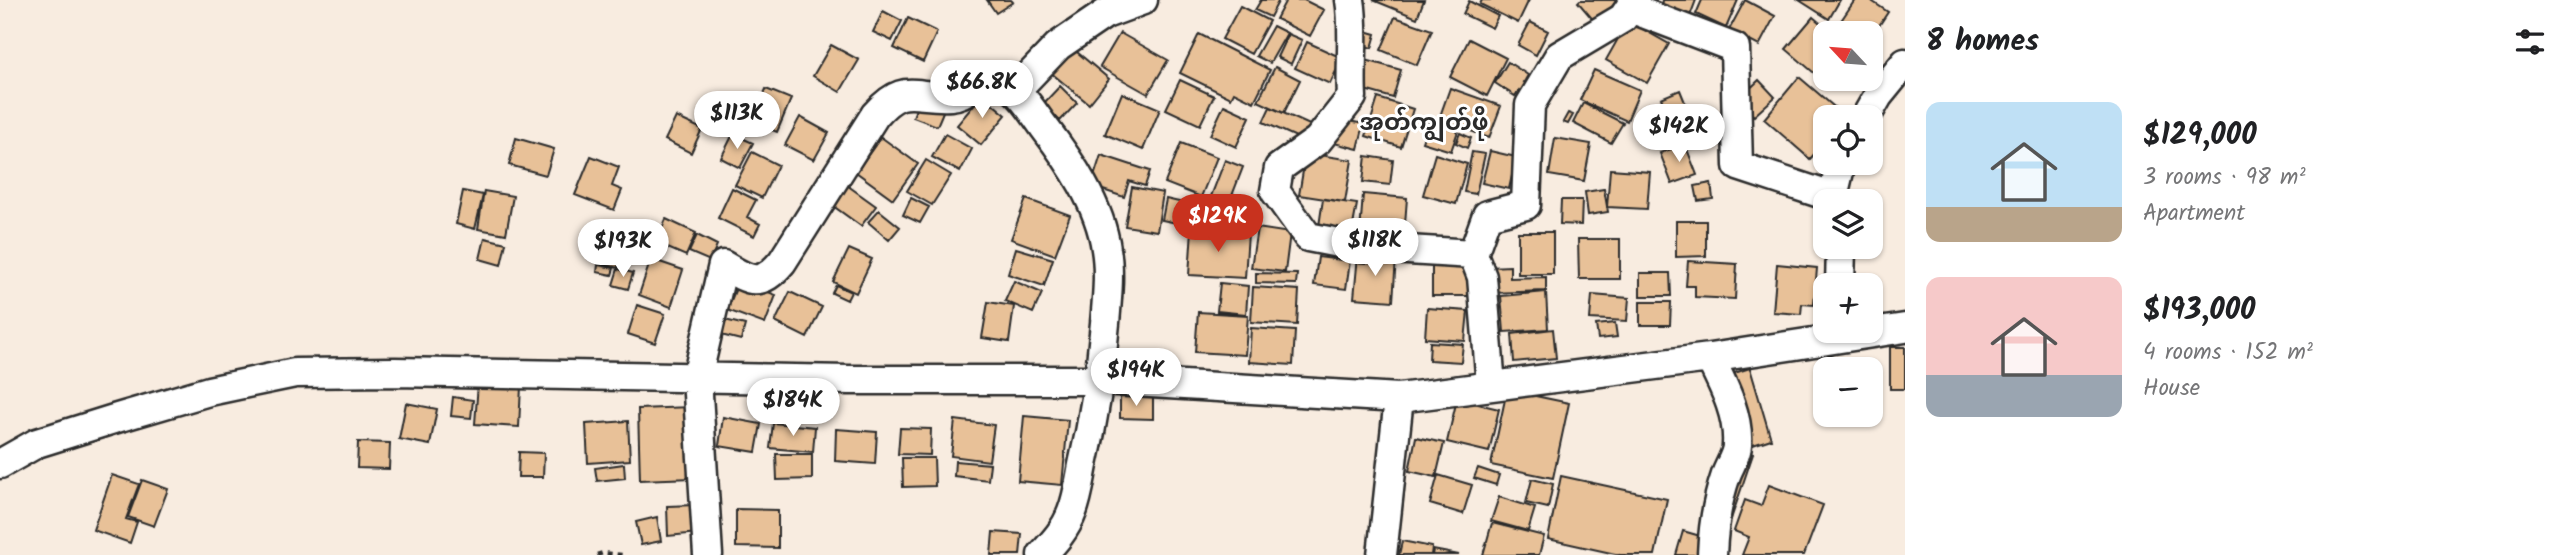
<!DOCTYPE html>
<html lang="en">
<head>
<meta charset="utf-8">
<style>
	:root { --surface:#fff; --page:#f2f2f2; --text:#202124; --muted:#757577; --accent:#c8321e }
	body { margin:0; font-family:Kalam,"Noto Sans Myanmar",sans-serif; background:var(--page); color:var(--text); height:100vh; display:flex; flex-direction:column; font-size:26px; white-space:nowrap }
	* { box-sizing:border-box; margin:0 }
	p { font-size:23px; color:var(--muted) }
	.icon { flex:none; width:38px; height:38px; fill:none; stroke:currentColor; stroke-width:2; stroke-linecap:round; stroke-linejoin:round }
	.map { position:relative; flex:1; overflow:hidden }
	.sheet { display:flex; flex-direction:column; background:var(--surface); width:665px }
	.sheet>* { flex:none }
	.needle { width:46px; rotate:296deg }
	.buttons { position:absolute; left:1813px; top:21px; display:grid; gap:14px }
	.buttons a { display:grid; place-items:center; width:70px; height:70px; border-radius:14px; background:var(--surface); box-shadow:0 2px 5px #0004; font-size:35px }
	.price { position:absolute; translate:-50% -60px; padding:0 16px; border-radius:24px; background:#fff; color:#222; font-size:23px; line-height:46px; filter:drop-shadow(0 2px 4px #0008) }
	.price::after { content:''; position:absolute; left:50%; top:42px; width:21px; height:16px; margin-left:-10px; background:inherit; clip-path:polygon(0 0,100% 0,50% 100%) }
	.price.current { background:var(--accent); color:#fff }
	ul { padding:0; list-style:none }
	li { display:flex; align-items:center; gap:21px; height:175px; padding:0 21px }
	li span { display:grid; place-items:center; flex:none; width:196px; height:140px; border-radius:14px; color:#555 }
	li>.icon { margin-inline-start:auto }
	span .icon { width:84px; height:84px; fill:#fffc; stroke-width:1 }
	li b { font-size:30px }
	h2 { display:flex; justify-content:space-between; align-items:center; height:84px; padding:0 21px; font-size:30px }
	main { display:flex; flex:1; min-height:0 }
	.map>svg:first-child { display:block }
	.building { fill:#e8c198; stroke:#2b2b2b; stroke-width:2 }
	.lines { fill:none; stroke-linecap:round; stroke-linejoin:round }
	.street-casing { stroke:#2b2b2b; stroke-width:33 }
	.path { stroke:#2b2b2b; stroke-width:4.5; stroke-dasharray:5 5; stroke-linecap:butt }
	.street { stroke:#fff; stroke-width:28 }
	.labels { text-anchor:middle; stroke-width:6; stroke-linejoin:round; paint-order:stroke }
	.quarter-label { font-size:24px; font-weight:bold; fill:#2b2b2b; stroke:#fff }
</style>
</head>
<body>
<main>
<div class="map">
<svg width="1905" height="555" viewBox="0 0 1905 555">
	<rect width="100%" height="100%" fill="#f8ece0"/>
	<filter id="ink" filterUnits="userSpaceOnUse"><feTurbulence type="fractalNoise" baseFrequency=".0143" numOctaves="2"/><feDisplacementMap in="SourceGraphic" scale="14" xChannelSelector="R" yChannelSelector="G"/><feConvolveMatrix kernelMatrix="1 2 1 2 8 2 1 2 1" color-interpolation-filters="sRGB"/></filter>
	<g filter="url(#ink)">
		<path class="building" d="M987 0H1011L1013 2 996 13Z
			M1261 0H1279L1270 17 1255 10Z
			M1286 0H1304L1324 10 1310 36 1276 19Z
			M1373 0H1424L1417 18Z
			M1482 0H1529L1518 23 1480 4Z
			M1580 0H1615L1617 2 1595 22 1578 2Z
			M1662 0H1696L1690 16 1661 5Z
			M1702 0H1738L1726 28 1696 14Z
			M1745 0 1775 16 1759 46 1729 30Z
			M1799 0H1840L1829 19Z
			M1855 0H1870L1888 12 1871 38V33H1850L1838 25Z
			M1469 1 1498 16 1492 28 1463 14Z
			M1240 6 1269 21 1251 54 1222 39Z
			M883 11 902 21 892 41 873 32Z
			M1395 17 1432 30 1417 65 1381 50Z
			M1813 17 1832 33H1825V73L1820 78 1786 49Z
			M908 18 937 32 923 62 894 48Z
			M1628 21 1669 44 1647 83 1606 60Z
			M1530 22 1548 31 1536 55 1518 45Z
			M1273 26 1287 33 1270 63 1256 56Z
			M1362 30 1376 34 1372 48 1358 44Z
			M1120 33 1168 60 1148 94 1100 67Z
			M1199 34 1270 70 1254 102 1234 92 1231 98 1180 73Z
			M1288 34 1302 40 1291 64 1277 57Z
			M1469 39 1506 58 1487 96 1450 77Z
			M1307 42 1342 58 1330 84 1295 68Z
			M831 45 859 60 840 92 813 76Z
			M1071 47 1109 79 1089 104 1050 72Z
			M1362 59 1401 70 1393 98 1354 87Z
			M1508 62 1528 75 1524 82 1530 85 1524 94 1519 90 1515 96 1495 83Z
			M1275 67 1300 80 1284 113 1258 101Z
			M1594 70 1640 90 1627 121 1580 100Z
			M1799 77 1846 117H1825V142L1810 159 1764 119Z
			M1180 80 1214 96 1200 125 1166 109Z
			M1759 80 1775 97 1754 116 1738 100Z
			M1060 86 1077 103 1060 121 1043 104Z
			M1450 88 1501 106 1489 138 1439 119Z
			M766 89 791 99 777 132 752 122Z
			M1680 90 1693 122 1674 129 1661 98Z
			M1122 93 1160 109 1143 150 1105 134Z
			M982 95 1006 115 981 145 957 125Z
			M920 98 945 107 937 126 913 117Z
			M1378 98 1413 109 1401 147 1366 136Z
			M1583 103 1623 123 1611 143 1573 123Z
			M1224 105 1250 117 1236 147 1210 135Z
			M1270 107 1312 126 1305 141 1263 122Z
			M1568 113 1573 115 1568 124 1563 122Z
			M676 117 702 129 691 153 665 140Z
			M800 117 829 133 814 160 785 145Z
			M1339 119 1364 124 1358 149 1334 143Z
			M1429 121 1458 131 1451 151 1422 142Z
			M1460 133 1471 138 1467 148 1456 143Z
			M733 134 753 143 740 168 721 158Z
			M945 134 972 149 960 172 932 157Z
			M881 137 918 164 893 199 856 172Z
			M516 138 554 149 546 175 509 165Z
			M1555 138 1591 144 1584 181 1549 175Z
			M1181 143 1217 157 1201 197 1165 183Z
			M1685 144 1697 175 1672 184 1660 153Z
			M1490 151 1516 157 1509 189 1482 183Z
			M752 152 778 165 762 198 735 185Z
			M1472 152 1485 154 1476 194 1464 192Z
			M1306 153 1352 160 1345 202 1299 195Z
			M1435 154 1467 164 1456 204 1423 195Z
			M1101 155 1150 171 1145 186 1129 181 1124 197 1091 186Z
			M591 156 619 167 612 186 622 190 614 210 575 195Z
			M1366 156 1393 160 1390 185 1363 182Z
			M926 160 951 175 932 205 907 191Z
			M1225 160 1243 167 1228 206 1210 199Z
			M1610 169 1650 172 1647 209 1607 207Z
			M844 183 876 206 861 226 829 203Z
			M1711 183 1713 199 1698 201 1695 186Z
			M1132 187 1163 193 1157 231 1125 226Z
			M732 188 756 200 747 217 760 224 754 236 718 218Z
			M1604 189 1608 212 1588 215 1585 192Z
			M463 191 483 195 475 229 456 224Z
			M484 191 513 196 506 234 478 229Z
			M1363 194 1407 198 1404 237 1360 233Z
			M911 198 929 207 920 223 903 215Z
			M1026 199 1070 215 1055 255 1011 239Z
			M1166 199 1192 205 1187 225 1162 220Z
			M1323 199 1357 204 1352 231 1319 226Z
			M1561 200H1582L1581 225 1560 224Z
			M1200 201 1231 208 1228 229 1196 223Z
			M879 210 900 227 889 240 868 222Z
			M666 219 696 233 686 256 656 243Z
			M1676 221H1706V256L1676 257Z
			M602 227 627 234 618 268 593 261Z
			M1257 228 1290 233 1285 272 1251 268Z
			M1192 229 1248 233 1245 278 1189 275Z
			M1518 232H1553V274H1518Z
			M697 235 717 245 710 261 689 252Z
			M485 238 506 243 501 265 480 259Z
			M1578 239H1620V279H1579Z
			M1016 248 1053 259 1044 286 1008 274Z
			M849 249 872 259 856 293 833 282Z
			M1358 255 1396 258 1393 301 1354 298Z
			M1318 257 1350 261 1346 289 1314 285Z
			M651 259 683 270 671 307 639 295Z
			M1432 259H1469V296H1432Z
			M1688 261 1737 264 1735 299 1695 297V286H1686Z
			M1777 264 1817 268 1814 305 1802 304 1801 314 1773 312Z
			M598 265 614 268 612 275 597 272Z
			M1510 266V278L1546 277V291L1490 293 1489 267Z
			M618 269 633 273 628 289 613 285Z
			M1256 273 1297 274 1296 284 1256 283Z
			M1640 273H1670L1671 296H1640Z
			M739 281 776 295 765 324 727 310Z
			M1014 281 1042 293 1033 313 1005 301Z
			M1220 283 1248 286 1246 314 1217 311Z
			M836 285 851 292 847 300 832 293Z
			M1253 287 1299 290 1297 325 1251 322Z
			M790 292 822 307 807 338 775 322Z
			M1546 292 1548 329 1504 332 1501 296Z
			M1592 295 1629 298 1627 321 1590 319Z
			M988 302 1014 306 1009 342 982 338Z
			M1640 302H1671L1670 325H1640Z
			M637 305 665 314 655 343 628 334Z
			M1427 308 1468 311 1465 341 1425 338Z
			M1198 312 1248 315 1245 355 1195 352Z
			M721 319 745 325 741 340 717 334Z
			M1615 323 1617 337 1598 339 1596 325Z
			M1251 328 1295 331 1293 365 1249 362Z
			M1553 329 1556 358 1514 362 1512 334Z
			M1430 342 1463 344 1461 362 1429 360Z
			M1890 347H1905V389H1890Z
			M1750 368 1771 439 1747 447 1725 376Z
			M478 383 521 386 519 427 475 424Z
			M1507 390 1569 403 1553 478 1491 465Z
			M453 397 473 400 471 418 451 416Z
			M1120 397 1153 398V419L1120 418Z
			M1457 399 1499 409 1489 452 1447 442Z
			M406 403 437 409 430 445 399 439Z
			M691 407 693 478 640 480 638 409Z
			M1024 416 1068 420 1062 485 1018 481Z
			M723 417 761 424 756 452 719 446Z
			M955 420 994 425 989 461 951 456Z
			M628 421 630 460 588 463 586 424Z
			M773 423 815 427 813 452 770 448Z
			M900 428 931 429 930 455 898 454Z
			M836 429 877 432 875 464 835 461Z
			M1416 437 1444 443 1436 477 1409 471Z
			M358 442 390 443 389 469 357 468Z
			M1743 451 1753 454 1728 528 1717 524Z
			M519 452 544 453 543 477H518Z
			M776 454H812V479L777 480Z
			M902 458H934L935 486 903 487Z
			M955 461 990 464 988 480 954 476Z
			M624 464 625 478 597 481 595 468Z
			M1478 468 1499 475 1496 485 1474 478Z
			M112 475 139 484 126 519 137 522 130 543 93 530Z
			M1438 475 1472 485 1463 514 1430 504Z
			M1561 476 1667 499 1655 555H1620L1548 539Z
			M1532 479 1553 484 1548 508 1526 503Z
			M142 480 168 489 154 526 128 517Z
			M1769 485 1823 505 1804 555H1742L1749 537 1734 531 1745 500 1761 506Z
			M1499 497 1535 508 1528 531 1491 521Z
			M696 505 698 533 668 536 667 506Z
			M736 509 778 510V548L736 547Z
			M657 517 661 541 641 545 636 522Z
			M1492 523 1544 536 1539 555H1483Z
			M1683 531 1707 538 1702 555H1676Z
			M993 532 1022 534 1020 555H991Z
			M1402 541 1432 547 1431 555H1399Z
			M1433 550 1459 555H1432Z"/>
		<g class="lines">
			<defs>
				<path id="street" d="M1350 0C1355 29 1350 65 1352 97L1318 140 1279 168 1275 191 1308 237 1359 247 1473 254 1482 277 1491 386
					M1630 8 1735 48 1738 166 1832 197
					M1016 90 1058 46 1105 14 1143 0
					M1866 117 1878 96 1905 63
					M1832 201 1841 163
					M1473 254 1487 215 1526 205 1530 105 1559 56 1623 18 1635 0
					M1840 285 1841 247
					M1710 358C1723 385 1739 414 1737 445 1737 455 1729 466 1726 475 1717 501 1713 528 1712 555
					M0 464 37 443 117 418 209 391 295 373 395 372 849 380H1100L1399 398 1710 358 1905 328
					M708 555 697 378 723 265C750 281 760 288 782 262L875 115C904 82 912 98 951 96 968 95 983 74 1000 81 1020 89 1032 111 1044 127 1070 161 1100 205 1106 249 1110 273 1107 299 1105 323 1101 371 1094 418 1083 465 1080 480 1078 497 1072 512 1066 529 1054 542 1042 555
					M1382 555 1399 398"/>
			</defs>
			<use href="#street" class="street-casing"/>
			<path class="path" d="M597 555 603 553 622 555"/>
			<use href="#street" class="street"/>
		</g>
	</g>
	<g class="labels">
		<g class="quarter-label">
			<text x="1424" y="130">အုတ်ကျွတ်ဖို</text>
		</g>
	</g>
</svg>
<div class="buttons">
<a><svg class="needle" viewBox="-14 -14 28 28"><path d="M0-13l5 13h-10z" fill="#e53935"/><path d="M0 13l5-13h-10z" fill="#757577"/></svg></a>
<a><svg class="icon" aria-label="locate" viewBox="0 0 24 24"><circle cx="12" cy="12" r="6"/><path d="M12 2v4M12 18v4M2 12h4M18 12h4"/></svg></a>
<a><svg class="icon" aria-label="layers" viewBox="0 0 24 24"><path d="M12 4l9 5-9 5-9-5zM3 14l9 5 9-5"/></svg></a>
<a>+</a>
<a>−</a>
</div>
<b class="price" style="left:982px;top:120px">$66.8K</b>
<b class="price" style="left:737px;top:151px">$113K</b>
<b class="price" style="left:1679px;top:164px">$142K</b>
<b class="price current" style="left:1218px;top:254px">$129K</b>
<b class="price" style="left:1375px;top:278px">$118K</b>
<b class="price" style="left:623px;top:279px">$193K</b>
<b class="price" style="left:1136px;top:408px">$194K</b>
<b class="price" style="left:793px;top:438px">$184K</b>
</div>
<section class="sheet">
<h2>8 homes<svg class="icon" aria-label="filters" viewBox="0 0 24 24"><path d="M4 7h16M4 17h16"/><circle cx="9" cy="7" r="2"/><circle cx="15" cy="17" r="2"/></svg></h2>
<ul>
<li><span style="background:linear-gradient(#bfe0f5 75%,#b9a48a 0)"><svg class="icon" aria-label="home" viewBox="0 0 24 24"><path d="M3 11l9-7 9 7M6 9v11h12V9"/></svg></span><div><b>$129,000</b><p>3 rooms · 98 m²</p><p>Apartment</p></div></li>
<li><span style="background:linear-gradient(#f6c9c9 70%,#9aa5b1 0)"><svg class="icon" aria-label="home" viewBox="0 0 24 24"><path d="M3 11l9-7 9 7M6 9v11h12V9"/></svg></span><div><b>$193,000</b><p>4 rooms · 152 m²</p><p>House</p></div></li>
</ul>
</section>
</main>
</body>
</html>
